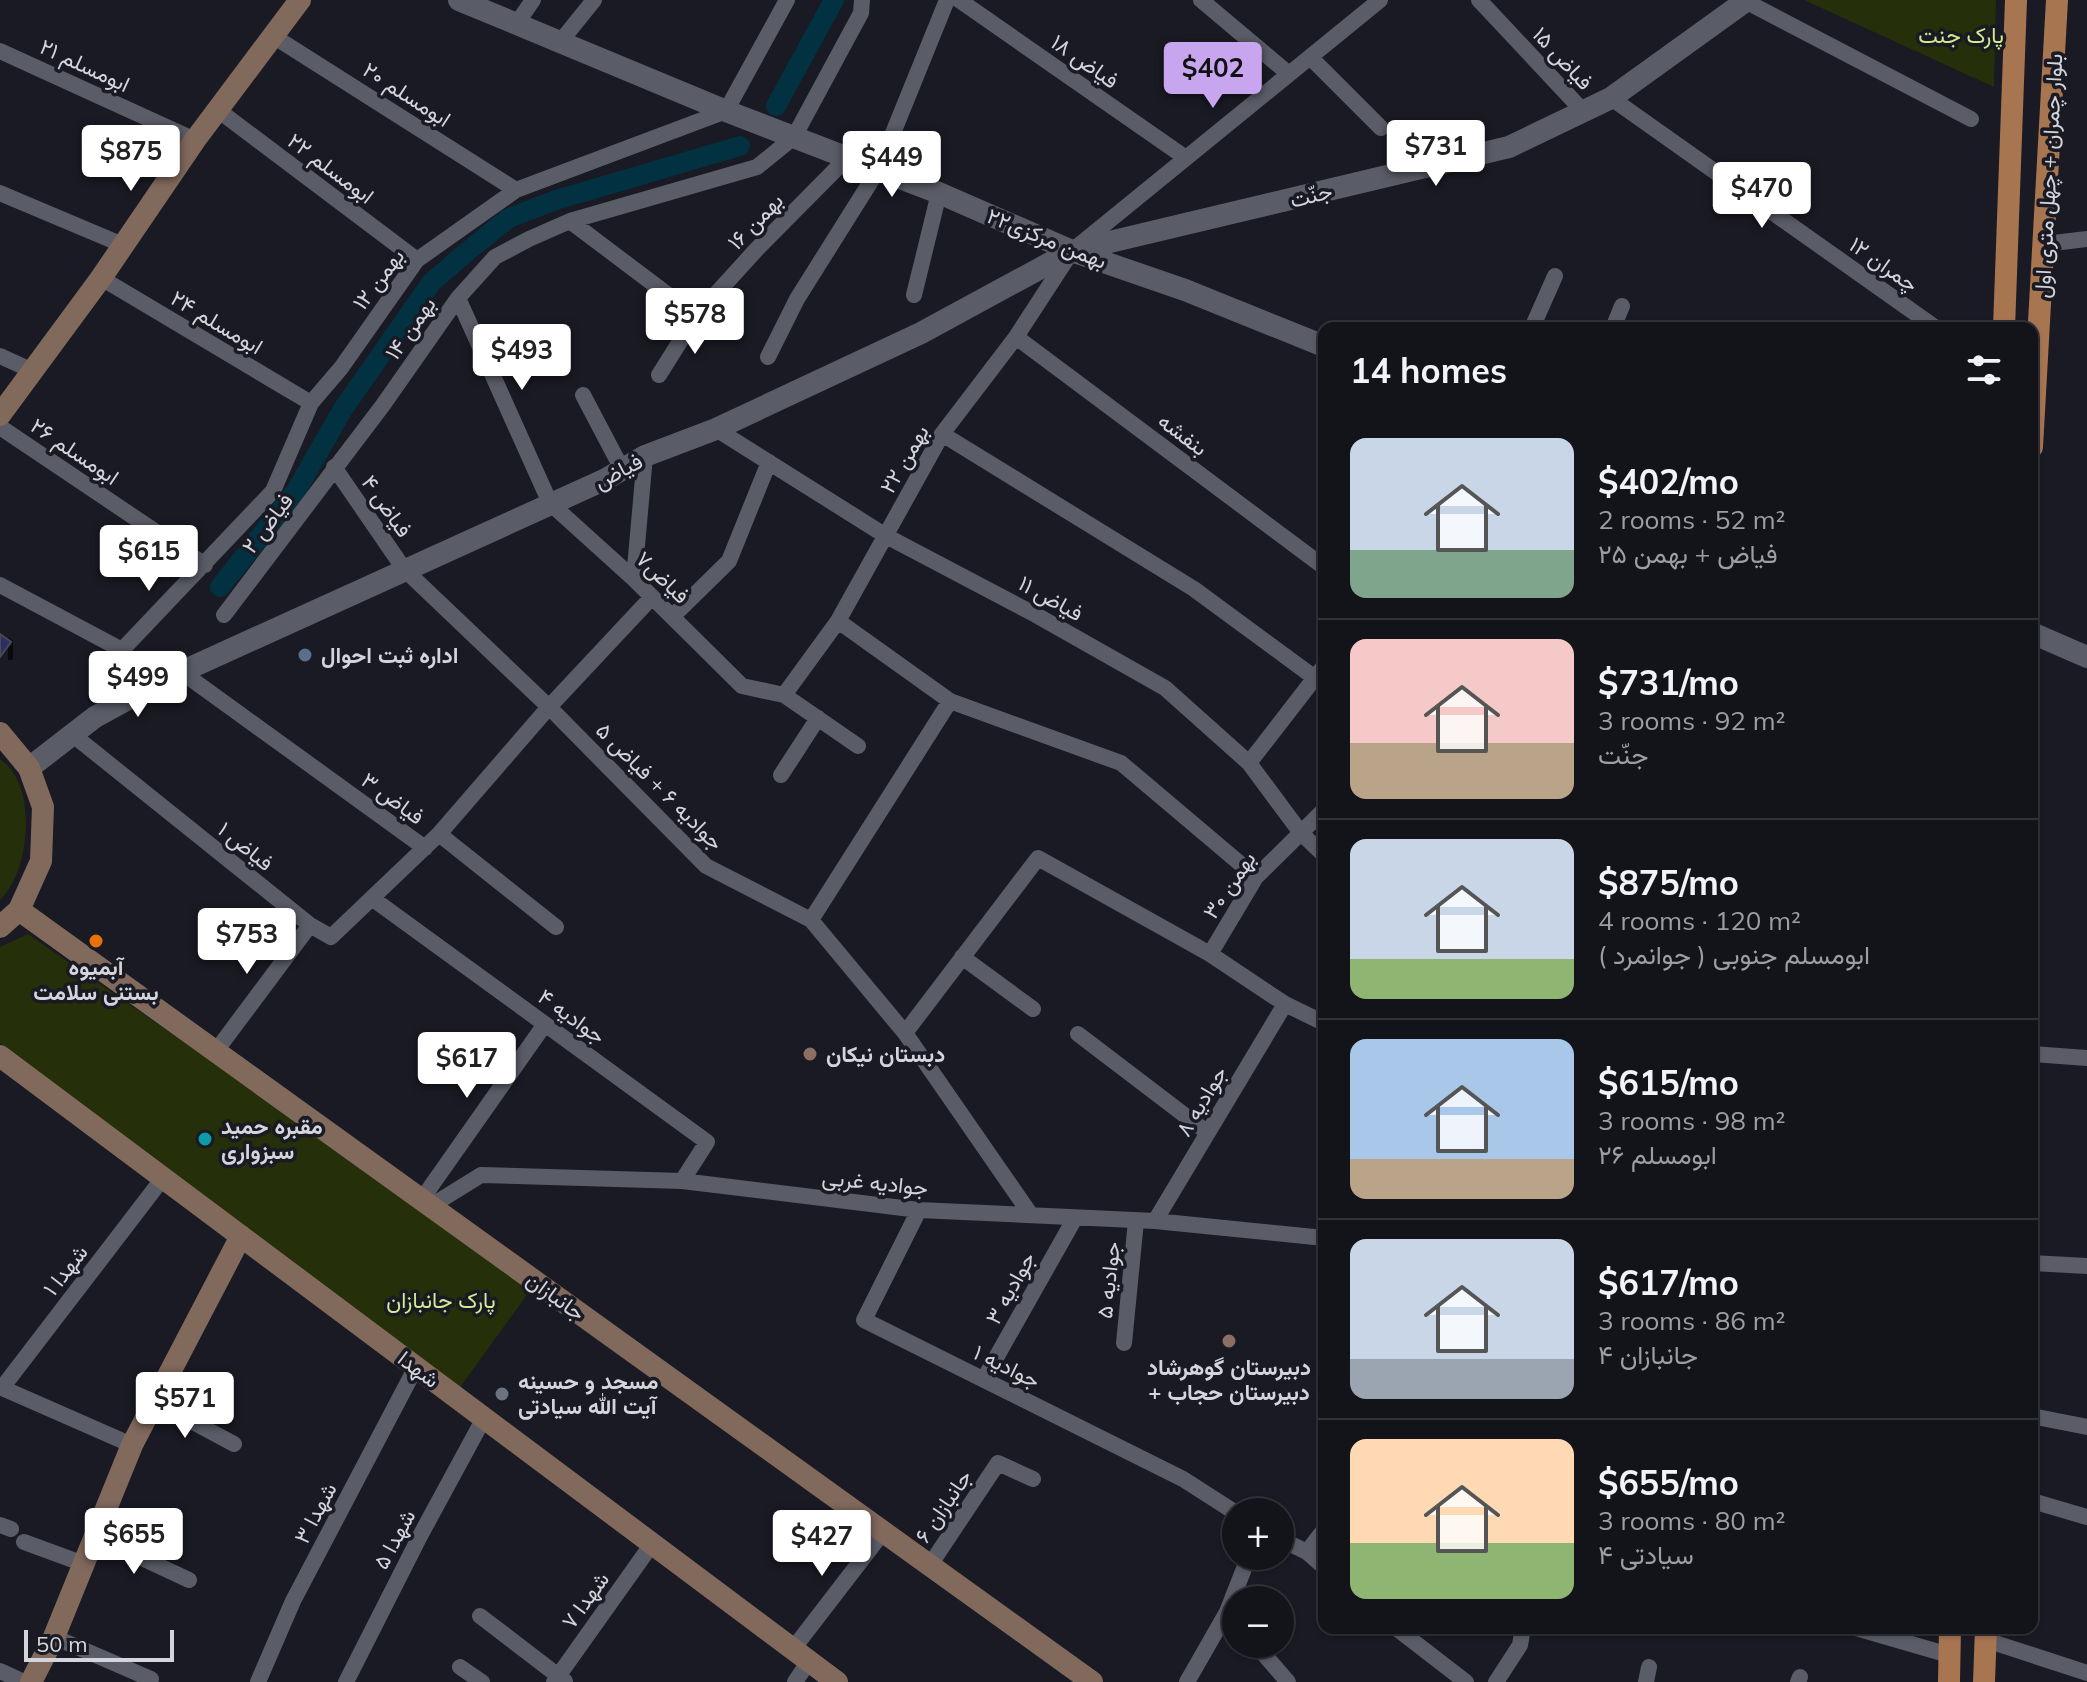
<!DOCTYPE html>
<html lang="en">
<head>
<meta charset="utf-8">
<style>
	:root { --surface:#13141a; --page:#202127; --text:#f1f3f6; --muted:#9d9ea2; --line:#323339; --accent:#c8a6ef }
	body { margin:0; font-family:Mulish,Vazirmatn,sans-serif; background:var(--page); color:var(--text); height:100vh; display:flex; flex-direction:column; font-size:30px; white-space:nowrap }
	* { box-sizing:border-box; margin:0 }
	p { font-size:26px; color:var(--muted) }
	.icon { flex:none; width:44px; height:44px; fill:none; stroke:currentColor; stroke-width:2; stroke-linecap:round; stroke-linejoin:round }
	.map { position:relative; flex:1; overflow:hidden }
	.details { position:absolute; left:1318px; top:322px; width:720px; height:1312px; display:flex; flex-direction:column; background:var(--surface); border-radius:16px; box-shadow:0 2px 6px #0004,0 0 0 2px var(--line) }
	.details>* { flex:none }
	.buttons { position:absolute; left:1222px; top:1498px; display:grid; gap:16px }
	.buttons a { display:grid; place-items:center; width:72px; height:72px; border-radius:50%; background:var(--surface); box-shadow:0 2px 6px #0004,0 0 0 2px var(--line); font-size:40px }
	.scale { position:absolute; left:24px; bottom:20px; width:150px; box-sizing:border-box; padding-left:8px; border:4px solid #d4d5dc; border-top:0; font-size:22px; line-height:28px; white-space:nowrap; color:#d4d5dc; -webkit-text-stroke:6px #191a23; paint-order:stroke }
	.price { position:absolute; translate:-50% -68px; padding:0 18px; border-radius:8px; background:#fff; color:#222; font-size:26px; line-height:52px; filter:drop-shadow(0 2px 4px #0008) }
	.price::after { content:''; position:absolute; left:50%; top:48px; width:24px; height:18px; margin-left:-12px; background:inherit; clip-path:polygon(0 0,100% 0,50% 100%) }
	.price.active { background:var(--accent); color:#111 }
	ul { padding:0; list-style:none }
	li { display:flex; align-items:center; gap:24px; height:200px; padding:0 32px }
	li+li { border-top:2px solid var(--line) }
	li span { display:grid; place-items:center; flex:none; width:224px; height:160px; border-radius:16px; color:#555 }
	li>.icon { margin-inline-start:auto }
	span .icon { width:96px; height:96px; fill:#fffc; stroke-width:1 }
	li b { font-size:34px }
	h2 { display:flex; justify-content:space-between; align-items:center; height:96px; padding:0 32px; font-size:34px }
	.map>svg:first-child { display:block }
	.green { fill:#252f09 }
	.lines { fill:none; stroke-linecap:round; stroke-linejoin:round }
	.canal { stroke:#023241; stroke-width:20 }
	.building { fill:#2d2e62; stroke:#474854; stroke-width:2; filter:url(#shadow) }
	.minor { stroke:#5a5c67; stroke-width:16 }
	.tertiary { stroke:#5a5c67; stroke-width:22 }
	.secondary { stroke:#81695c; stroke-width:22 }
	.primary { stroke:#a87551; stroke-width:22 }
	.service-dot { fill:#5c6f8a; stroke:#191a23; stroke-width:3 }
	.food-dot { fill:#e8710a; stroke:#191a23; stroke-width:3 }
	.education-dot { fill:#8d6e63; stroke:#191a23; stroke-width:3 }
	.culture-dot { fill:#0f9aa8; stroke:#191a23; stroke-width:3 }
	.worship-dot { fill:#6b7280; stroke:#191a23; stroke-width:3 }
	.labels { text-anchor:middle; stroke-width:7; stroke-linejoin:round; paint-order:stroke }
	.park-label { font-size:22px; fill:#d0eb90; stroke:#191a23 }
	.street-label { font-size:22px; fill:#d4d5dc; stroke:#191a23 }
	.poi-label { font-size:22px; font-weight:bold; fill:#d4d5dc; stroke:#191a23; text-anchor:start }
</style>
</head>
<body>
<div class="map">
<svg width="2087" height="1682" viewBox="0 0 2087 1682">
	<defs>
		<filter id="shadow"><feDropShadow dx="9" dy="5" stdDeviation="0" flood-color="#0009"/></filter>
	</defs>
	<rect width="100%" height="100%" fill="#191a23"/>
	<path class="green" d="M1804 0H1996L1994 87Z
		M0 759C4 763 10 767 13 772 35 805 28 873 0 900Z
		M28 934 534 1285 456 1393 0 1043V947Z"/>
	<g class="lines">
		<path class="canal" d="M776 106 834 0
			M220 587 296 491 343 409 431 283 469 250 509 218 556 200 740 146"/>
	</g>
	<path class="building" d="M0 634 11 642 0 657Z"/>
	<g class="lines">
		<path class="minor" d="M959 0 1186 158
			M1201 0 1289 74
			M1479 0 1583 111
			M1745 1 1971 119
			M517 23 533 0
			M273 36 516 190
			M561 41 594 0
			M0 51 195 140
			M1310 57 1381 128
			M1611 98 1936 328
			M218 110 417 260
			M0 193 123 245
			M570 221 696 316
			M2045 244 2087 239
			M101 278 311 403
			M914 295 939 193
			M458 298 550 503 634 579 742 686 784 695 858 746
			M1532 328 1555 276
			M1613 328 1622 306
			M1016 337 1324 567
			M0 356 33 371
			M768 357 797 299 878 170 947 0
			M659 375 696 316 755 251 847 158
			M583 395 623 471
			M0 427 205 565
			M716 429 886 536 1036 615 1165 688 1249 763 1301 833 1324 855
			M942 434 1194 589 1315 678
			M334 467 404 569 549 707 706 866 811 920 905 1033 1031 1215
			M634 579 645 456
			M0 585 122 650 273 491 311 403 341 368 417 260 516 190 726 111 787 0
			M224 615 383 405 458 298 495 257 529 239 570 221 757 167 794 137 861 13 862 0
			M672 617 729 561 769 462
			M838 621 950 701 1121 763 1256 877
			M183 673 425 848
			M784 695 838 621 942 434 1016 337 1072 251 1380 0
			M73 735 310 925 331 937 439 834 549 707 652 597
			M1249 763 1324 666
			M781 775 818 718
			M439 834 556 927
			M373 899 707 1142 682 1181
			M811 920 950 701
			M1210 954 1256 877 1324 810
			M962 957 1033 1009
			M905 1033 1038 858 1210 954 1285 1004 1324 1023
			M1078 1034 1208 1133
			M216 1051 310 925
			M2032 1054 2087 1058
			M422 1199 545 1024
			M431 1206 481 1175 682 1181 919 1210 1155 1221 1324 1238
			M919 1210 864 1320 1183 1479 1236 1513
			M1155 1221 1285 1004
			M2032 1263 2087 1266
			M1124 1343 1136 1221
			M984 1379 1075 1218
			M0 1387 132 1445
			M2 1388 163 1178
			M154 1401 234 1444
			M2032 1416 2087 1427
			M2032 1501 2087 1517
			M0 1525 11 1529
			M95 1536 189 1580
			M1280 1539 1307 1552 1324 1567
			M24 1542 84 1564
			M1307 1552 1324 1530
			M930 1565 998 1463 1033 1479
			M480 1616 565 1681
			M1396 1628 1466 1682
			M1856 1628 1949 1655
			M54 1637 151 1679
			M1986 1640 2087 1673
			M1255 1644 1288 1682
			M793 1649 883 1532
			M460 1667 482 1682
			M0 1671 24 1682
			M258 1682 293 1601 416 1367
			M346 1682 420 1536 484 1418
			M554 1682 652 1544
			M795 1682 809 1661
			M1187 1682 1227 1612 1249 1556
			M1496 1682 1520 1645 1523 1628
			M1646 1682 1649 1667
			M1798 1682 1800 1677"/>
		<path class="tertiary" d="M459 0 726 111 939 193 1072 251 1185 290 1324 346
			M2032 633 2087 657
			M29 768 95 717 159 682 606 479 645 456 716 429 921 333 1072 251 1509 147 1611 98 1747 0"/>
		<path class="secondary" d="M0 415 101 278 195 140 300 0
			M0 733 29 768 43 807 41 861 19 910 0 927
			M19 910 1092 1682
			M0 1056 837 1682
			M31 1682 54 1637 132 1445 241 1236"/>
		<path class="primary" d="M2004 328 2016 0
			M2032 447 2057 0
			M1949 1682 1950 1628
			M1984 1682 1986 1628"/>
	</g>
	<circle class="service-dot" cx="305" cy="655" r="8"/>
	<circle class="food-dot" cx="96" cy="941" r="8"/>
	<g class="education-dot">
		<circle cx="810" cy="1054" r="8"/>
		<circle cx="1229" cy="1341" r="8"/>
	</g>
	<circle class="culture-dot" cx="205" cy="1139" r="8"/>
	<circle class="worship-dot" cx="502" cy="1394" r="8"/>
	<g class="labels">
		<g class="park-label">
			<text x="1961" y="43">پارک جنت</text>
			<text x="441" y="1308">پارک جانبازان</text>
		</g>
		<g class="street-label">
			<text transform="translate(1563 58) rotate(47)" y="8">فیاض ۱۵</text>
			<text transform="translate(1085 61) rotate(35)" y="8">فیاض ۱۸</text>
			<text transform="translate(85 65) rotate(25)" y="8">ابومسلم ۲۱</text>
			<text transform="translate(407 94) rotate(33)" y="8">ابومسلم ۲۰</text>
			<text transform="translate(331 168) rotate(37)" y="8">ابومسلم ۲۲</text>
			<text transform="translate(2048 176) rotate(-87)" y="8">بلوار چمران + چهل متری اول</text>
			<text transform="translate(1311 195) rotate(-14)" y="8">جنّت</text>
			<text transform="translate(755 221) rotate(-46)" y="8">بهمن ۱۶</text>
			<text transform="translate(1047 238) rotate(22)" y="8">۲۲بهمن مرکزی</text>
			<text transform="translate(1884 264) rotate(35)" y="8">چمران ۱۲</text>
			<text transform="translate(378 279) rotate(-53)" y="8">بهمن ۱۲</text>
			<text transform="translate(217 322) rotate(31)" y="8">ابومسلم ۲۴</text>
			<text transform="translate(410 328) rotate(-55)" y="8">بهمن ۱۴</text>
			<text transform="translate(1183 434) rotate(37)" y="8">بنفشه</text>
			<text transform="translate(75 451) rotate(34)" y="8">ابومسلم ۲۶</text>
			<text transform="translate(904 459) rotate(-60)" y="8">بهمن ۲۲</text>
			<text transform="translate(618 471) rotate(-28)" y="8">فیاض</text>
			<text transform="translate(387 506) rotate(55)" y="8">فیاض ۴</text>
			<text transform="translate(267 523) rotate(-53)" y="8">فیاض ۲</text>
			<text transform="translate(663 577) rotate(44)" y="8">فیاض۷</text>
			<text transform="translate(1051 598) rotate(29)" y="8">فیاض ۱۱</text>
			<text transform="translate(660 786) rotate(45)" y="8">جوادیه ۶ + فیاض ۵</text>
			<text transform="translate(393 798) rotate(36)" y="8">فیاض ۳</text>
			<text transform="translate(246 846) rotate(39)" y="8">فیاض ۱</text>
			<text transform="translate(1229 885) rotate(-56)" y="8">بهمن ۳۰</text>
			<text transform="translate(572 1016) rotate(36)" y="8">جوادیه ۴</text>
			<text transform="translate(1201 1101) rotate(-59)" y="8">جوادیه ۸</text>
			<text transform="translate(875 1182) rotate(6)" y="8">جوادیه غربی</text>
			<text transform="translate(65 1270) rotate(-52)" y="8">شهدا ۱</text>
			<text transform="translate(1108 1280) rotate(-84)" y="8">جوادیه ۵</text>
			<text transform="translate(1010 1288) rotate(-61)" y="8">جوادیه ۳</text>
			<text transform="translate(556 1296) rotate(36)" y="8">جانبازان</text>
			<text transform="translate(1007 1366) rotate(26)" y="8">جوادیه ۱</text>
			<text transform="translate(419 1369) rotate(37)" y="8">شهدا</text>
			<text transform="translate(943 1506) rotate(-56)" y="8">جانبازان ۶</text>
			<text transform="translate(315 1513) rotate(-62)" y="8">شهدا ۳</text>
			<text transform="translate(394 1539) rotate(-62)" y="8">شهدا ۵</text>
			<text transform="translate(585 1600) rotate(-54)" y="8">شهدا ۷</text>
		</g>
		<g class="poi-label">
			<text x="321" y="663">اداره ثبت احوال</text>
			<text x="96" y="975" text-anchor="middle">آبمیوه<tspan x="96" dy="25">بستنی سلامت</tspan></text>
			<text x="826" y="1062">دبستان نیکان</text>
			<text x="221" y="1134">مقبره حمید<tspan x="221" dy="25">سبزواری</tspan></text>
			<text x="1229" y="1375" text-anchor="middle">دبیرستان گوهرشاد<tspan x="1229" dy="25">+ دبیرستان حجاب</tspan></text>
			<text x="518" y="1389">مسجد و حسینه<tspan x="518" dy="25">آیت الله سیادتی</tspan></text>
		</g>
	</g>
</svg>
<div class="buttons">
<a>+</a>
<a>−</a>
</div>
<div class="scale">50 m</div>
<b class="price active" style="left:1213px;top:110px">$402</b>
<b class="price" style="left:1436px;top:188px">$731</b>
<b class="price" style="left:131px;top:193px">$875</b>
<b class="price" style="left:892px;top:199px">$449</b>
<b class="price" style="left:1762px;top:230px">$470</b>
<b class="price" style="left:695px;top:356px">$578</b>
<b class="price" style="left:522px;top:392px">$493</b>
<b class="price" style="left:149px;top:593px">$615</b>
<b class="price" style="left:138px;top:719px">$499</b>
<b class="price" style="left:247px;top:976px">$753</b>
<b class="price" style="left:467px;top:1100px">$617</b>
<b class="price" style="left:185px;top:1440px">$571</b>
<b class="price" style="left:134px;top:1576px">$655</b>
<b class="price" style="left:822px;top:1578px">$427</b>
<section class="details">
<h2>14 homes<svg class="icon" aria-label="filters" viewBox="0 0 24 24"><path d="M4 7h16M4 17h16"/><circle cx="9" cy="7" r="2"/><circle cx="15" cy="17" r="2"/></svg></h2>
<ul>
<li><span style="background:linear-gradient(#c9d6e8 70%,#7fa58c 0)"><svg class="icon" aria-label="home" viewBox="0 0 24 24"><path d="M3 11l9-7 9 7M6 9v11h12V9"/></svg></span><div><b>$402/mo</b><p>2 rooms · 52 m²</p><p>فیاض + بهمن ۲۵</p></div></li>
<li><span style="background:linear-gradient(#f6c9c9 65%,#b9a48a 0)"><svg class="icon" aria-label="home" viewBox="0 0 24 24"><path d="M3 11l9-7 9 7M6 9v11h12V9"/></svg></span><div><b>$731/mo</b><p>3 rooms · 92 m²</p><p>جنّت</p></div></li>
<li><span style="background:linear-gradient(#c9d6e8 75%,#8fb573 0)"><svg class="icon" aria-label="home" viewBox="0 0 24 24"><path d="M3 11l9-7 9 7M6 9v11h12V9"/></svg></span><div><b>$875/mo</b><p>4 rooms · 120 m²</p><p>ابومسلم جنوبی ( جوانمرد )</p></div></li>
<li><span style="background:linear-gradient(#a9c7e8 75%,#b9a48a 0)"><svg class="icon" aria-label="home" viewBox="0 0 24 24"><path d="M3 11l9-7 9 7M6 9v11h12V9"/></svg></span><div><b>$615/mo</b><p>3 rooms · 98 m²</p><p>ابومسلم ۲۶</p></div></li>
<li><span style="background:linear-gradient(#c9d6e8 75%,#9aa5b1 0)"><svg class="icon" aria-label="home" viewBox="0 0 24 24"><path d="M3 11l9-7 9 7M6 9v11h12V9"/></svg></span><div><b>$617/mo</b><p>3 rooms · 86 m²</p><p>جانبازان ۴</p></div></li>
<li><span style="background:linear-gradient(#ffd9b3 65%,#8fb573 0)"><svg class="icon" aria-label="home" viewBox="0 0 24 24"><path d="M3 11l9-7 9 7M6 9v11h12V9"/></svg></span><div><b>$655/mo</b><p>3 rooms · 80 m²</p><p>سیادتی ۴</p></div></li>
</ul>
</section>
</div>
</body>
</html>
